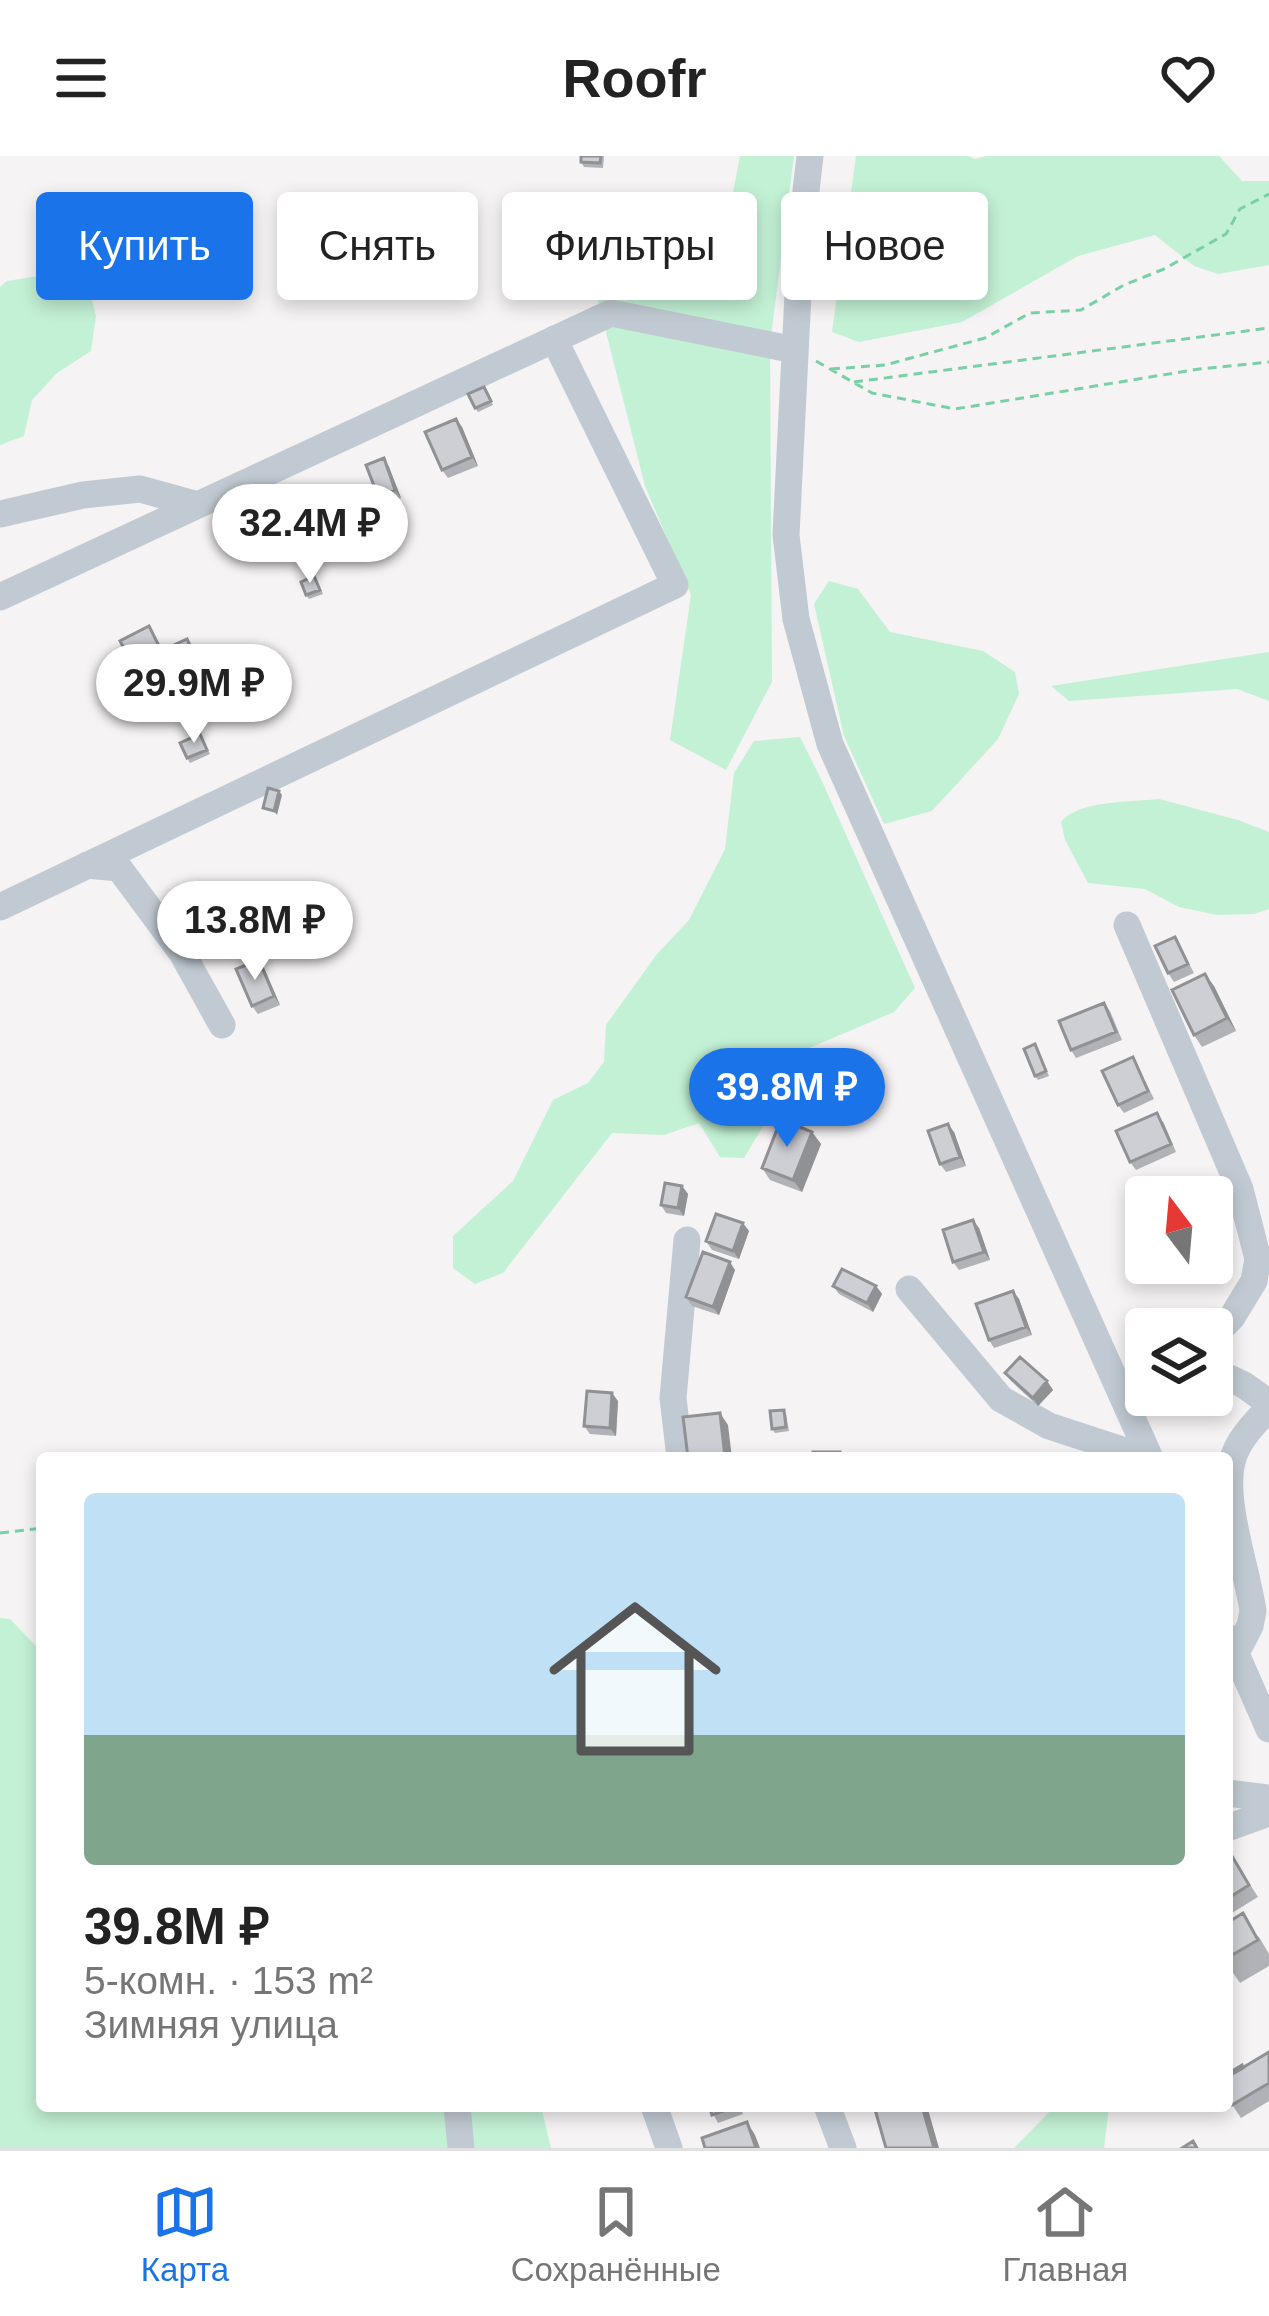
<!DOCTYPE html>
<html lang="ru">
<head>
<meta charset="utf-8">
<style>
	:root { --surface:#fff; --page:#f2f2f2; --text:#222; --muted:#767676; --line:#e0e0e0; --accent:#1a73e8 }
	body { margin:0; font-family:Arial,sans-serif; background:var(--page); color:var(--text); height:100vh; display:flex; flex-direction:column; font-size:45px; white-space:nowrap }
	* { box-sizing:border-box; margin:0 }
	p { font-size:39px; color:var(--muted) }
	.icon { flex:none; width:66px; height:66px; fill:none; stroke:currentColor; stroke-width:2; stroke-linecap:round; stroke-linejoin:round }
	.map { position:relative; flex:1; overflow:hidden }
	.sheet { position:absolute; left:36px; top:1296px; width:1197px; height:660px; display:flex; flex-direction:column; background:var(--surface); border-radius:12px; box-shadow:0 6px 18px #0003 }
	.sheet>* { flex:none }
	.guide { position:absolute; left:36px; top:36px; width:1197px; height:108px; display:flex; gap:24px }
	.needle { width:78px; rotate:344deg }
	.tools { position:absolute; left:1125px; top:1020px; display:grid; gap:24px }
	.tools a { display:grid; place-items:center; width:108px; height:108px; border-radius:12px; background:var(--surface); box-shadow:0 6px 18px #0003; font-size:60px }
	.price { position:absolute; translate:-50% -102px; padding:0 27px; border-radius:42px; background:#fff; color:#222; font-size:39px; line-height:78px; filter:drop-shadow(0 3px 6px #0008) }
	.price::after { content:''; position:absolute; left:50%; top:72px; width:36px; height:27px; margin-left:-18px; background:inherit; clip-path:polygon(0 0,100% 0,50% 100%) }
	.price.active { background:var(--accent); color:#fff }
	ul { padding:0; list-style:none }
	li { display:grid; align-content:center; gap:24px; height:636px; padding:0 48px }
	li span { display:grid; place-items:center; height:372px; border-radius:12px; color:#555 }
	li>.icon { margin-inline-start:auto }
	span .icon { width:216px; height:216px; fill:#fffc; stroke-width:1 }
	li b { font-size:51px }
	.pill { padding:0 42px; border-radius:12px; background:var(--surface); box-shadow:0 6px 18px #0003; font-size:42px; line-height:108px }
	.pill.active { background:var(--accent); color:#fff }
	header { display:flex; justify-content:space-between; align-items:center; height:156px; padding:0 48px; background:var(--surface); font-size:54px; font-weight:700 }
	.tab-bar { display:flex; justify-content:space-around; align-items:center; height:168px; border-top:3px solid var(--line); background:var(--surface); font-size:33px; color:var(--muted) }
	.tab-bar a { display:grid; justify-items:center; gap:6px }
	.tab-bar .active { color:var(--accent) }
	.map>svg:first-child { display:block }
	.green { fill:#c3f1d5 }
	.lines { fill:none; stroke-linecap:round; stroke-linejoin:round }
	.path { stroke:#7ad0a6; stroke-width:3; stroke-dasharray:9 6; stroke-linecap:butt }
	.minor { stroke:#c1cad2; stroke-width:27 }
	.wall { fill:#b0b2b7 }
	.shaded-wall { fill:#909195 }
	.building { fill:#cdcfd5; stroke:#909195; stroke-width:3 }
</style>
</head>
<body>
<header><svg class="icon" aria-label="menu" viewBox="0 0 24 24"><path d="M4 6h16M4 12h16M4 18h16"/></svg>Roofr<svg class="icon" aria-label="heart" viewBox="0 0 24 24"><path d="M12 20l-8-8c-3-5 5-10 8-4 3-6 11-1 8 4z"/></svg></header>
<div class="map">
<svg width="1269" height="1992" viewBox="0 0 1269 1992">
	<rect width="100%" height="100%" fill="#f5f3f3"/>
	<path class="green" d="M740 0H794L770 189 772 526 726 614 670 584 691 439 645 330 587 101 658 80 732 93 729 57Z
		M856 0H968L975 3 987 0H1219L1242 25H1269V109L1218 118 1194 110 1155 79 1078 100 962 166 859 186 832 176Z
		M39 120 55 126 71 120 87 125 96 160 91 195 57 217 32 244 24 280 0 289V131L7 125Z
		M829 425 858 433 890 476 983 495 1015 516 1019 538 998 583 932 655 884 668 844 580 814 448Z
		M1269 496V545L1237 533 1069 545 1051 530Z
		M800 581 820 621 915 832 894 856 807 893 792 933 805 960H769L744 1002 720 1001 699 967 664 979 612 977 503 1117 475 1128 453 1112V1080L513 1025 553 944 588 927 604 906 606 869 657 798 689 764 725 693 734 617 754 585Z
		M1159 643 1238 664 1269 676V753L1254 758 1217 759 1179 751 1145 733 1088 727 1065 684 1061 666C1078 644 1133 646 1159 643Z
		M0 1462 10 1463 42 1496V1950H541L551 1992H0Z
		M1055 1950H1109L1104 1992H1014Z"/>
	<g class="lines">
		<path class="path" d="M816 205 872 237 955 253 1199 213 1269 206
			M831 213 885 209 985 182 1030 157 1081 154 1124 129 1164 113 1226 78 1240 53 1269 38
			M854 226 1269 172
			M0 1377 42 1372"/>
		<path class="minor" d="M810 0 801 78 786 379 796 463 830 588 1150 1302
			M0 358 83 339 140 333 198 349
			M0 441 611 157 795 194
			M87 709 119 712 182 797 222 869
			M0 751 675 429 554 183
			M1127 769 1240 1033 1258 1103 1254 1125 1232 1161 1212 1182
			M909 1133 1001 1243 1049 1270 1147 1302
			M1212 1214 1244 1229 1269 1247
			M680 1302 673 1242 687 1084
			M1229 1482 1269 1573
			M1236 1497 1250 1470 1253 1455C1247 1413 1222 1345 1232 1306 1237 1284 1255 1267 1269 1252
			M1227 1637 1269 1642
			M1227 1672 1269 1657
			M457 1950 461 1992
			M654 1950 669 1992
			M827 1950 843 1992"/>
	</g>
	<path class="wall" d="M604 0 603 12 584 11 581 6Z
		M561 54 559 73 536 70 530 61Z
		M487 235 493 249 478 256 475 252Z
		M456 263 462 271 478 310 448 322 442 314Z
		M384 302 389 311 401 342 384 348 378 340Z
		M317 425 323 438 309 443 306 439Z
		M149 470 166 500 137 515 131 506Z
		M190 487 197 502 184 508 181 504Z
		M200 578 210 598 190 607 187 602Z
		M1175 781 1194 817 1174 826 1168 817Z
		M264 812 280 849 258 858 252 850Z
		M1214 830 1236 875 1202 891 1194 879Z
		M1104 847 1110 855 1122 884 1076 902 1071 894Z
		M1035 888 1049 920 1038 924 1035 920Z
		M1133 901 1154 943 1124 957 1118 949Z
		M1163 965 1176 996 1136 1014 1130 1006Z
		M812 976 821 988 802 1036 770 1024 762 1012Z
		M954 976 966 1010 946 1016 940 1008Z
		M682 1030 688 1038 684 1060 666 1057 661 1049Z
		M979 1072 990 1104 959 1114 953 1106Z
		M749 1075 739 1103 712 1094 706 1085Z
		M735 1114 719 1159 692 1150 686 1141Z
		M833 1130H876L882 1138 873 1156 839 1138Z
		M1013 1135 1019 1143 1032 1179 994 1192 989 1184Z
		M1005 1217 1047 1225 1053 1234 1038 1250 1011 1225Z
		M618 1245 616 1280 590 1278 584 1270Z
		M786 1258 789 1275 775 1277 772 1273Z
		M1232 1700 1258 1741 1227 1760V1703Z
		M1227 1767 1259 1781 1269 1798V1810L1240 1827 1227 1808Z
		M1269 1896V1945L1241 1962 1227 1941 1243 1912Z
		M709 1950H740L743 1958 718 1967Z"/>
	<path class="shaded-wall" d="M555 46 561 54 559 73 553 65Z
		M456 263 462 271 478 310 472 301Z
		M384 302 389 311 401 342 395 334Z
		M279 635 282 639 277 659 274 655Z
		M259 804 264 812 280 849 274 840Z
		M1205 818 1214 830 1236 875 1227 862Z
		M948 968 954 976 966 1010 960 1001Z
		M812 976 821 988 802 1036 793 1024Z
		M682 1030 688 1038 684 1060 678 1052Z
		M973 1064 979 1072 990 1104 984 1096Z
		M743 1067 749 1075 739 1103 733 1095Z
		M730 1106 735 1114 719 1159 713 1151Z
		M876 1130 882 1138 873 1156 867 1147Z
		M1013 1135 1019 1143 1032 1179 1026 1171Z
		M1047 1225 1053 1234 1038 1250 1033 1242Z
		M612 1237 618 1245 616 1280 610 1272Z
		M720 1257 728 1269 732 1302 725 1301Z
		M922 1950H927L939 1992H934Z
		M747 1966 755 1979 760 1992H756Z"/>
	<path class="building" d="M581 0H601L600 7 581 6Z
		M533 43 555 46 553 65 530 61Z
		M484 231 491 245 475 252 468 238Z
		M456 263 472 301 442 314 425 276Z
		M384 302 395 334 378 340 366 309Z
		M314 420 320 434 306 439 301 426Z
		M149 470 160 492 131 506 120 485Z
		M187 483 194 498 181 504 174 489Z
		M200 578 207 594 187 602 180 587Z
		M268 632 279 635 274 655 263 652Z
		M1175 781 1188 808 1168 817 1155 790Z
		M259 804 274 840 252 850 236 813Z
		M1205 818 1227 862 1194 879 1172 834Z
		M1104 847 1116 876 1071 894 1059 865Z
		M1035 888 1046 915 1035 920 1024 893Z
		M1133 901 1148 935 1118 949 1102 915Z
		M1157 957 1171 988 1130 1006 1116 975Z
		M781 963 812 976 793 1024 762 1012Z
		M948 968 960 1001 940 1008 928 975Z
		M1183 1025 1189 1041H1149V1040Z
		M665 1027 682 1030 678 1052 661 1049Z
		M716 1058 743 1067 733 1095 706 1085Z
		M973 1064 984 1096 953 1106 943 1074Z
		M703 1096 730 1106 713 1151 686 1141Z
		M842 1113 876 1130 867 1147 833 1130Z
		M1013 1135 1026 1171 989 1184 976 1148Z
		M1020 1201 1047 1225 1033 1242 1005 1217Z
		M587 1235 612 1237 610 1272 584 1270Z
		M784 1254 786 1271 772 1273 770 1255Z
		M720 1257 725 1301 688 1302 683 1261Z
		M813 1296H840V1302H813Z
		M1232 1700 1249 1729 1227 1743V1703Z
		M1243 1757 1258 1784 1227 1802V1767Z
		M1269 1896V1927L1232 1949 1227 1941V1921Z
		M1242 1909 1243 1912 1227 1921V1918Z
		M709 1950H737L712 1959Z
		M874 1950H922L934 1992H886Z
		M747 1966 756 1992H705L702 1982Z
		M1193 1985 1197 1992H1182Z"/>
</svg>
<div class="tools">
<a><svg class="needle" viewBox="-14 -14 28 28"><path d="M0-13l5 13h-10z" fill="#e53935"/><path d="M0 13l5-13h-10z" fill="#767676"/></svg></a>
<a><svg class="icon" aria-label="layers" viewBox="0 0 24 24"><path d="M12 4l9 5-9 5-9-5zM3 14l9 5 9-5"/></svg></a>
</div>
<b class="price" style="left:310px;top:430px">32.4M ₽</b>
<b class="price" style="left:194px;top:590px">29.9M ₽</b>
<b class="price" style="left:255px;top:827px">13.8M ₽</b>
<b class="price active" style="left:787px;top:994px">39.8M ₽</b>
<div class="guide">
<a class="pill active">Купить</a>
<a class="pill">Снять</a>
<a class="pill">Фильтры</a>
<a class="pill">Новое</a>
</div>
<section class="sheet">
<ul>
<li><span style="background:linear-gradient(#bfe0f5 65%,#7fa58c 0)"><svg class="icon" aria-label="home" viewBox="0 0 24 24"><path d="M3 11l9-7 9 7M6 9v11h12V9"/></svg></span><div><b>39.8M ₽</b><p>5-комн. · 153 m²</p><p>Зимняя улица</p></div></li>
</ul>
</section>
</div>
<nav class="tab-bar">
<a class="active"><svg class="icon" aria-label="map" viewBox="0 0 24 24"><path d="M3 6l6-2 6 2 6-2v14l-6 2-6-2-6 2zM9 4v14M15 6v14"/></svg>Карта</a>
<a><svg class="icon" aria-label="saved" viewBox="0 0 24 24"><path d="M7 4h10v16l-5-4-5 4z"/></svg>Сохранённые</a>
<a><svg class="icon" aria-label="home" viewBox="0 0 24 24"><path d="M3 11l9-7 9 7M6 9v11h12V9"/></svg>Главная</a>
</nav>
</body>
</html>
